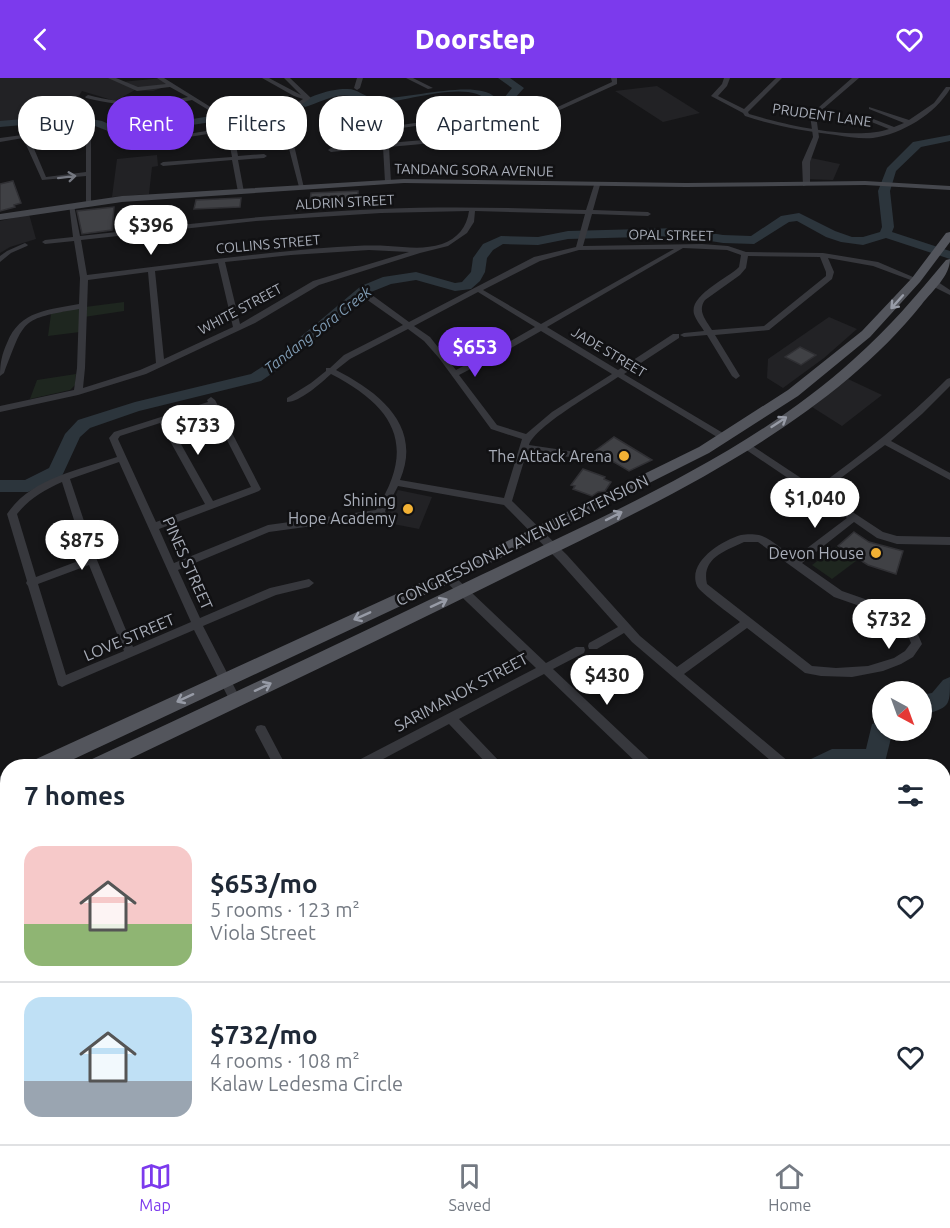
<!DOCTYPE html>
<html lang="en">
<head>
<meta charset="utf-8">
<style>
	:root { --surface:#fff; --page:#f6f6f7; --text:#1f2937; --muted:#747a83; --line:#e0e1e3; --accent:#7c3aed }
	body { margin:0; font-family:Ubuntu,sans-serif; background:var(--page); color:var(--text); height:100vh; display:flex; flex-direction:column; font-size:22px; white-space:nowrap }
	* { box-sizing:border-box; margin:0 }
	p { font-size:20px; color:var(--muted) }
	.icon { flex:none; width:33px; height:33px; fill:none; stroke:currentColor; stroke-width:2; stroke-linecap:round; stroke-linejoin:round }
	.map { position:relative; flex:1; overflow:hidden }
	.details { position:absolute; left:0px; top:681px; width:951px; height:386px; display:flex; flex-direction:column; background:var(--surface); border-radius:24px 24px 0 0; box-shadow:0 2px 4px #0004 }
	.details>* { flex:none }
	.banner { position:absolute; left:18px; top:18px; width:600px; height:54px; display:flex; gap:12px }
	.needle { width:39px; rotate:139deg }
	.fabs { position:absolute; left:872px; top:603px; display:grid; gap:12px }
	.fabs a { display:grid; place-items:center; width:60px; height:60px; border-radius:50%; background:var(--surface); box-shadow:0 2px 4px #0004; font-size:30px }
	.price { position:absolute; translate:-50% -51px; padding:0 14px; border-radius:21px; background:#fff; color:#222; font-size:20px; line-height:39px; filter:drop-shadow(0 2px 3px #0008) }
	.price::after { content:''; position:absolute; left:50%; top:36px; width:18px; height:14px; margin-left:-9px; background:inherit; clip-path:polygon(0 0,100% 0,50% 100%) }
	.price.current { background:var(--accent); color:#fff }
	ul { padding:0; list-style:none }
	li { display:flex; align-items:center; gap:18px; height:150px; padding:0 24px }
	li+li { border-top:2px solid var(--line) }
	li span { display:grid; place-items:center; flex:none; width:168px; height:120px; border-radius:18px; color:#555 }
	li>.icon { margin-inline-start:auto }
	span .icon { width:72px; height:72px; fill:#fffc; stroke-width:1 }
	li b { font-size:26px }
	h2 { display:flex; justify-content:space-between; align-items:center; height:72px; padding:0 24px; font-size:26px }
	.pill { padding:0 21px; border-radius:24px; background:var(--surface); box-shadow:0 2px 4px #0004; font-size:21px; line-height:54px }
	.pill.current { background:var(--accent); color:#fff }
	header { display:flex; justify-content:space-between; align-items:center; height:78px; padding:0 24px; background:var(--accent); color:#fff; font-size:27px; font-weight:800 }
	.tab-bar { display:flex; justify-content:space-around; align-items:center; height:84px; border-top:2px solid var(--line); background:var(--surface); font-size:16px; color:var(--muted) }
	.tab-bar a { display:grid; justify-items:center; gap:3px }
	.tab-bar .current { color:var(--accent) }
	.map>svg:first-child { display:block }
	.built { fill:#222225 }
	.green { fill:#1e261f }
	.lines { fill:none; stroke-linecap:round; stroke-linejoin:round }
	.river { fill:#2c353c; fill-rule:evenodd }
	.building { fill:#404145; stroke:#303034; stroke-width:1.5 }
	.minor { fill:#37383d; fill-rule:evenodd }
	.tertiary { fill:#37383d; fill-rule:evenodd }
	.secondary { fill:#45474d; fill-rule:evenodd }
	.primary { fill:#53555c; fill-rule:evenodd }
	.oneway { stroke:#757881 }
	.oneway2 { stroke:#979ba6 }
	.poi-dot { fill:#f2b134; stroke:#111113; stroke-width:2 }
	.labels { text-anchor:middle; stroke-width:5; stroke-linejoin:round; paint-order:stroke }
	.far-street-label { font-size:14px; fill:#a8adb8; stroke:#111113 }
	.far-water-label { font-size:15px; font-style:italic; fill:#7f9bb3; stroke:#111113 }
	.poi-label { font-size:16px; fill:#a8adb8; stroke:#111113; text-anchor:end }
	.street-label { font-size:16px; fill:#a8adb8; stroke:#111113 }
</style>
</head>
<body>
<header><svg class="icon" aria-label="back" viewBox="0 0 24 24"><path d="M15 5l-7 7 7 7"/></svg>Doorstep<svg class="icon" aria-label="heart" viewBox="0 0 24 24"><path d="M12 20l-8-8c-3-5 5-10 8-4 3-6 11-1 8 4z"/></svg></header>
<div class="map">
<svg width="950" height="1066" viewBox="0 0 950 1066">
	<rect width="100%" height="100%" fill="#161618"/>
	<path class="built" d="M0 0H114L121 4 163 0 172 6 153 13 135 12 115 23 82 13 71 30 69 38 0 44Z
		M657 8 700 35 663 44 615 13Z
		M157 77 158 88 152 89 149 116 112 119 117 81Z
		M811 80 840 86 833 102 803 101Z
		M29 136 36 161 10 169 0 175V143Z
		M829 239 857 251 824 280 783 310 767 300 768 281Z
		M848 301 882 317 842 348 812 329Z
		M398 412 432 419 419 451 383 444Z"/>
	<path class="green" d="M124 224V233L84 239 85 229Z
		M81 229 80 254 48 258 51 236Z
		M76 296 75 307 70 312 30 321 37 302Z
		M836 469 856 483 832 501 812 487Z
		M7 896 8 1059H119L108 1066H0V900Z"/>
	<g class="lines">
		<path class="river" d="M498 0H510L524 10C511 24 510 28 488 24 472 0 403 24 376 26 367 26 359 20 350 18 335 15 319 25 305 29L300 26C310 17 334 10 348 11 357 11 365 19 374 20 403 23 475 0 495 19L504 20 512 10Z
			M282 32 286 33V37L259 43 237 40 121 58 95 48 68 43 0 49V43L68 37 102 43 122 52 237 34 259 37Z
			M950 57V63L921 69 896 93 890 113 894 149 892 154 950 173V181L886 160 863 167 841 164 826 159 797 143 789 144 754 166 723 165 679 158 568 161 538 167 503 166 493 172 487 180 485 194 480 203 471 211 455 213 416 202 391 206 371 214 283 288 261 303 139 333 90 350 80 359 62 398 28 414H0V402H25L49 390 65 356 78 342 135 324 251 296 273 282 361 208 383 199 416 194 455 205 462 204 471 194 473 180 483 166 501 158 538 159 568 153 679 150 723 157 751 158 781 138 799 135 835 153 852 159H863L880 154 882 149 878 113 887 90 913 64Z
			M950 599C950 631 950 628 921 638V617L932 615 943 602Z
			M882 643V652H893L884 688H808L811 681 832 671H866L872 646Z"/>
	</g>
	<path class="building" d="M13 103 21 125 14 127 15 129 0 133V106Z
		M358 113V121L310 124 311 115Z
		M241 120 240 129 194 131 196 122Z
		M114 129 112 152 82 156 77 133Z
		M800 269 816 277 801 287 785 279Z
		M614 359 652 382 629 393 595 373Z
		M583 391 605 399 604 401 611 404 605 413 598 414 592 418 573 411 575 408 571 407Z
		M854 454 869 464 903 473 896 496 868 487 838 468Z"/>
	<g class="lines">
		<path class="minor" d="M108 0H116L138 9 166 6 157 0H164L225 38 220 39 192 22C155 30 123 29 86 20L85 19 88 17C122 26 153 27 188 19L170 9 137 13Z
			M262 0H269L301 17 284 0H290L311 20 289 35 294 67 304 110 299 109 288 67 283 34 303 21 294 18Z
			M357 0H363L360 10 357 12 354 10Z
			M406 0H413L433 10 428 11Z
			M611 0H617V6L529 46 511 58 389 69 391 104 388 106 385 104 383 69 331 74 328 72 331 70 382 66 363 27 336 29 337 42 322 45 319 43 332 40 331 26 365 23 368 25 380 50 492 34 495 36 382 53 388 65 507 55 525 44 612 4Z
			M724 0H730L727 8 718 18 744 31 776 0H782L748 34 749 36C785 47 854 63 889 51L859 39V37H863L894 49 904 45 869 31V29L909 42 934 25 946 9H950V11C935 36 902 56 873 60 861 61 848 59 836 57 805 53 774 48 745 38L743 35 711 18 722 6Z
			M21 46 24 48 27 56 68 54 91 61V126L86 125V98L42 102 23 60 0 64V60L22 57 18 48ZM57 57 77 60 86 63V94L46 99 29 59Z
			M230 49 233 51 238 78 264 76 267 78 264 80 238 82 244 114 241 116 238 114 232 82 163 88 160 86 163 84 232 79 227 53 125 69 122 67Z
			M597 105 600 107 593 132 648 134 651 136 648 138 592 136 583 168 702 166 728 168 746 174 823 175 878 184 920 202 916 204 873 188 828 180 834 194 832 201 769 252 715 257 740 298 736 301 732 298 707 257 684 259 680 257 684 255 704 253C701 248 696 242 694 236 689 217 727 201 739 189L741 177 727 172 683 170 547 249 618 292 673 256H679V260L624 296 728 358V362H722L618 299C599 312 535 348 529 367L576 374 581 377 576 380 527 373 512 423 567 477 640 558 677 589 740 544C732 537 700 515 697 508 687 484 721 463 741 457 746 456 754 456 759 457 769 459 786 474 794 480L847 440 742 369V365H748L816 410C862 376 907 342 947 301L950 300V308L922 336 891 363 950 395V402L885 367 822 414 883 454 897 458 950 459V467L897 466 877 460 854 444 802 485 842 513 902 534 911 540 922 566 913 579 901 586 883 593 852 599 821 598 805 595 747 550 684 596 789 684 791 688H777L632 564 624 555 597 571H589L588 568 589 565 618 549 559 483 504 427 398 408 385 433 386 435 375 448H369L367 446 371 440 269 454 178 492 200 540 270 510 309 501 314 505 309 509 276 517 203 548 241 622 239 625 235 627 231 625 194 552 66 607 62 609 58 607 28 508 26 505 27 503 7 436C31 400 79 392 117 379L109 360 114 354 208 324 207 322 211 319 215 322 261 411 259 413 159 451 174 485 268 447 376 432C417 368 395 329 331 296 321 305 300 324 287 324V320L311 305 326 293V290H330L344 277 403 247 366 221V217H372L409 244 534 179 576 169 585 136 475 133 474 144 467 155 448 168 420 175 319 207 255 245 146 296 78 317 0 334V328L74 312 77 290 79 231C20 241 25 241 4 295L0 298C0 285 2 276 7 265 20 232 49 232 79 226L80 200 74 163 45 166 42 164 45 162 73 159 69 126 74 127 80 158C180 147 280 135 381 131 449 128 518 130 586 132L594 107ZM469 133C467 149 457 161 442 166 423 172 407 169 388 168 371 167 354 168 337 169 253 175 171 187 87 197L81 162 256 143 381 135ZM674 171 541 246 483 212 540 183 579 172ZM369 172 409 174 313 203 240 246 225 184 291 177ZM748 178 820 179 826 194V198L764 248 712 252C706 242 697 233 705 222L740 197 746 190ZM218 185 233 249 164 281 155 193ZM148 194 156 285 140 292 83 310 85 290 88 202ZM478 214 535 249 493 273V277H499L541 253 612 296 552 334 526 356 497 347 459 297 486 283V279H480L456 292 430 259 414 248ZM408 251 424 263 439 280 491 351 522 361 504 420 400 402C423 348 379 314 336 292L350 281ZM210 329 251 409 213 423 168 343ZM160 345 205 426 156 444 118 361 120 358ZM119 384 191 544 133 569 97 482 70 401ZM62 404 86 480 36 499 17 436C29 421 44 412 62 404ZM744 464H758L834 519 894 540 903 546 911 565 905 573 894 580 868 588 836 590 812 588 707 506C701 480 725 473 744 464ZM89 487 124 573 66 597 38 506Z
			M25 165 28 167 27 168 11 175 0 184V178L7 173Z
			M932 204H938L950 212V217L932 208Z
			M448 495 452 496 546 585 576 569H584L585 572 584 575 553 591 652 684 654 688H640L544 596 459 641 500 684 502 688H489L449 646 370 688H353L355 684 536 590 444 502 443 499Z
			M261 647 265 648 286 688H274L255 652 257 648Z
			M950 739V754L944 758V743Z
			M8 872V887L0 890V876Z
			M950 921V936L944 938V924Z
			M236 1059H255L251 1066H232Z
			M458 1059H476L472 1066H454Z
			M624 1059H640L641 1066H625Z
			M777 1059H793L794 1066H778Z
			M917 1059H933L935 1066H919Z"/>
		<path class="tertiary" d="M852 0H859L816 37 819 59 810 84V106L803 108 802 84 813 59 810 37Z"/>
		<path class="secondary" d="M404 101 686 105 865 103 950 108V112L865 107 686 109 404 105 122 124 0 142V136L122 118Z"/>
		<path class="primary" d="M950 154V164L920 204 870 259 798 318 709 375 454 503 59 688H32L34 682 442 495 699 369 788 312 862 253 912 200 946 155Z
			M950 181C950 198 933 212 922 226 823 350 654 426 514 495 382 561 248 624 115 688H88L90 682C221 621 351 560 481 497 606 437 751 375 854 281 888 251 917 217 946 182Z
			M8 695V714L0 717V698Z
			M8 722V741L0 744V725Z"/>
	</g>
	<defs><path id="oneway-shaft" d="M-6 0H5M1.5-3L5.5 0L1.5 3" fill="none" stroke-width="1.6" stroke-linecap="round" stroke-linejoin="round" transform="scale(1.5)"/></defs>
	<use class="oneway" href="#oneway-shaft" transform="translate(67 99) rotate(-7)"/>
	<g class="oneway2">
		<use href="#oneway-shaft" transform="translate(897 224) rotate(132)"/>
		<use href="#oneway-shaft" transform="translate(779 344) rotate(-33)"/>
		<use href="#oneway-shaft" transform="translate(614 438) rotate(-27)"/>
		<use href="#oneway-shaft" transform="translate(439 525) rotate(-25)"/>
		<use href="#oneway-shaft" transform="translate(362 538) rotate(156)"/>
		<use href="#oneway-shaft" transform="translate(263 609) rotate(-25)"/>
		<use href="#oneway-shaft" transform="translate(185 620) rotate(155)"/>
	</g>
	<g class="poi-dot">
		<circle cx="624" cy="378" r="6"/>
		<circle cx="408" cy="431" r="6"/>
		<circle cx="876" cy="475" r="6"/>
	</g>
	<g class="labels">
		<g class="far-street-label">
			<text transform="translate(822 37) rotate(8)" y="5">PRUDENT LANE</text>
			<text transform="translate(474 92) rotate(1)" y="5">TANDANG SORA AVENUE</text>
			<text transform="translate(345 124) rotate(-3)" y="5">ALDRIN STREET</text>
			<text transform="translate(671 157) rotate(1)" y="5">OPAL STREET</text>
			<text transform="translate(268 166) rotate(-5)" y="5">COLLINS STREET</text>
			<text transform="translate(240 231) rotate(-28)" y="5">WHITE STREET</text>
			<text transform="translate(609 274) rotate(31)" y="5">JADE STREET</text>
		</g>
		<g class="far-water-label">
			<text transform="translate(318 252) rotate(-38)" y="5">Tandang Sora Creek</text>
		</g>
		<g class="poi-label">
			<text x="612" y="384">The Attack Arena</text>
			<text x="396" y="428">Shining<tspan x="396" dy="18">Hope Academy</tspan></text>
			<text x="864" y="481">Devon House</text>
		</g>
		<g class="street-label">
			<text transform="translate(522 462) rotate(-26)" y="6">CONGRESSIONAL AVENUE EXTENSION</text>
			<text transform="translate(188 485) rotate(66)" y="6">PINES STREET</text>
			<text transform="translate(129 559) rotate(-23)" y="6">LOVE STREET</text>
			<text transform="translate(461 614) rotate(-28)" y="6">SARIMANOK STREET</text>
		</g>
	</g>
</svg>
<div class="fabs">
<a><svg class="needle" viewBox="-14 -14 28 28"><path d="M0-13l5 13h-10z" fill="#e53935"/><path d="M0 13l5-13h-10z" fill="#747a83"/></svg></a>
</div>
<b class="price" style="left:151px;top:178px">$396</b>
<b class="price current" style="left:475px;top:300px">$653</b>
<b class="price" style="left:198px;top:378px">$733</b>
<b class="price" style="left:815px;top:451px">$1,040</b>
<b class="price" style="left:82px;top:493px">$875</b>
<b class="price" style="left:889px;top:572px">$732</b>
<b class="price" style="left:607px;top:628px">$430</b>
<div class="banner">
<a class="pill">Buy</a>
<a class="pill current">Rent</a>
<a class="pill">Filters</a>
<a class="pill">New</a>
<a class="pill">Apartment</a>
</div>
<section class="details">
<h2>7 homes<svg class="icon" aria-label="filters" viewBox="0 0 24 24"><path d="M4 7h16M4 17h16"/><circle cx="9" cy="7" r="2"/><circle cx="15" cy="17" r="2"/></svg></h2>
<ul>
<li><span style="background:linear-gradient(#f6c9c9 65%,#8fb573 0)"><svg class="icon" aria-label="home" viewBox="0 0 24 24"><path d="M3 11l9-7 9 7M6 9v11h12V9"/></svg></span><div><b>$653/mo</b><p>5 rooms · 123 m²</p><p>Viola Street</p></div><svg class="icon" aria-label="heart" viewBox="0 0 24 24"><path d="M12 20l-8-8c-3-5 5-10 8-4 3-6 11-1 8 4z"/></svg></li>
<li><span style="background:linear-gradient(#bfe0f5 70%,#9aa5b1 0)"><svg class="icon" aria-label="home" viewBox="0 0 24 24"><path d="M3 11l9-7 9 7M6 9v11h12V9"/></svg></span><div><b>$732/mo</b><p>4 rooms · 108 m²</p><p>Kalaw Ledesma Circle</p></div><svg class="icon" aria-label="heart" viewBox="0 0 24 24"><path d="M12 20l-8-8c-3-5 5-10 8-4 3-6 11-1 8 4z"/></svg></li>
</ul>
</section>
</div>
<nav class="tab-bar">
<a class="current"><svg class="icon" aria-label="map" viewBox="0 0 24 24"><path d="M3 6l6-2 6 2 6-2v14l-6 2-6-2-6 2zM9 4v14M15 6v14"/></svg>Map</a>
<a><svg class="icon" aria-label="saved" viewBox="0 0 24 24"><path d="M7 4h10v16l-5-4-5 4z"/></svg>Saved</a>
<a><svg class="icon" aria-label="home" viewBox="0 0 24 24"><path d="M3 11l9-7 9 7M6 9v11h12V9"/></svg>Home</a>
</nav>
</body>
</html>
